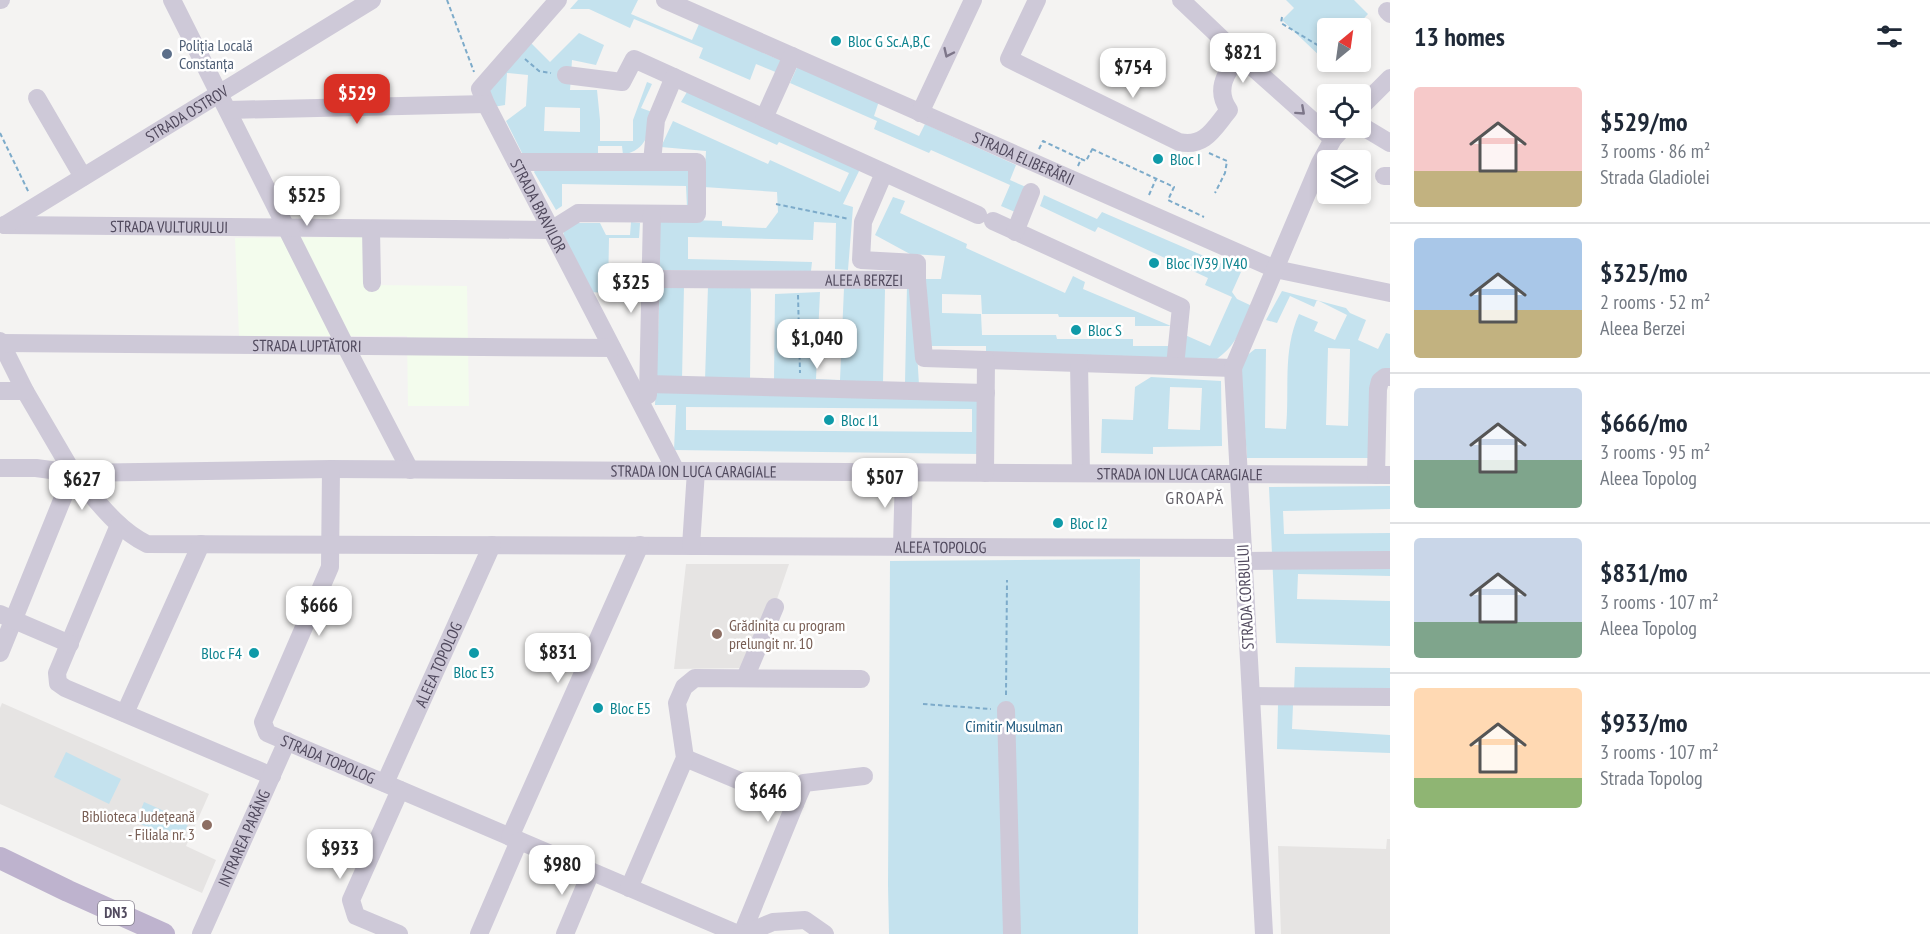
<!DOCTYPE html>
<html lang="en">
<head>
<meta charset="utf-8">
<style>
	:root { --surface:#fff; --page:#f2f2f3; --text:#1f2937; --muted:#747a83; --line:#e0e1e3; --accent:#d93025 }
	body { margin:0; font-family:"PT Sans Narrow",sans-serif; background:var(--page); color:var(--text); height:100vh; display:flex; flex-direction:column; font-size:22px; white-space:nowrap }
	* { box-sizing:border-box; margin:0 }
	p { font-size:20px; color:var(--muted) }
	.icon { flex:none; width:33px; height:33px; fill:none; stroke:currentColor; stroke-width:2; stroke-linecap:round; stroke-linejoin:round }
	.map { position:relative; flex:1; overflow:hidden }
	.panel { display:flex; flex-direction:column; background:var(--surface); width:540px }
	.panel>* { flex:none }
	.needle { width:39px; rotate:29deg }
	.fabs { position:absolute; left:1317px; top:18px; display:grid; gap:12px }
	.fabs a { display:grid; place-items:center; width:54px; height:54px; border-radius:6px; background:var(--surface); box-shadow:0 3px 9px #0003; font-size:30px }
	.price { position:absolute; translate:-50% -51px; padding:0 14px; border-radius:12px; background:#fff; color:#222; font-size:20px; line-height:39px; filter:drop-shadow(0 2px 3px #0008) }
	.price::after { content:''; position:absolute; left:50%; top:36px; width:18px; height:14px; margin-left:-9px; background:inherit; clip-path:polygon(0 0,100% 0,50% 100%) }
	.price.active { background:var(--accent); color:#fff }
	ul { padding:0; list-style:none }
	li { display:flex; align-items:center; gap:18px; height:150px; padding:0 24px }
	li+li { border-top:2px solid var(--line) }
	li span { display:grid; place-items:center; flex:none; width:168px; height:120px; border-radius:6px; color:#555 }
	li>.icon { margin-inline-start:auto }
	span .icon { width:72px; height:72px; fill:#fffc; stroke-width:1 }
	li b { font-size:26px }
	h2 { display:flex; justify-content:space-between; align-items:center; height:72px; padding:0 24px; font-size:26px }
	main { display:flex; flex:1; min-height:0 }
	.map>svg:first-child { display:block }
	.commercial { fill:#f3fced }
	.education { fill:#e6e4e3 }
	.green { fill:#c4e2ee; fill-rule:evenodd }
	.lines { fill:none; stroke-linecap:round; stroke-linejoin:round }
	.path { stroke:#7dabca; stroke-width:2; stroke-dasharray:4.5 3; stroke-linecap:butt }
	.minor { stroke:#cec9d8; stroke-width:18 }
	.major { stroke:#beb3ce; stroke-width:22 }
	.oneway { stroke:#7d7689 }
	.culture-dot { fill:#0f9aa8; stroke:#fff; stroke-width:2 }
	.service-dot { fill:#5c6f8a; stroke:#fff; stroke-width:2 }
	.education-dot { fill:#8d6e63; stroke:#fff; stroke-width:2 }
	.labels { text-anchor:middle; stroke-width:5; stroke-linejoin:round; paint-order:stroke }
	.shield { fill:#fff; stroke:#85808e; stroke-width:1.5 }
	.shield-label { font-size:15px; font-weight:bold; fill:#514a5e }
	.culture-label { font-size:16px; fill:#0d838f; stroke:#fff; text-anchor:start }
	.service-label { font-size:16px; fill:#4e5e75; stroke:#fff; text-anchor:start }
	.street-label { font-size:16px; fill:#514a5e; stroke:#fff }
	.education-label { font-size:16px; fill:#785e54; stroke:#fff; text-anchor:start }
	.park-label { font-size:16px; fill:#1d587d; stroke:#fff }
	.neighbourhood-label { font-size:18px; letter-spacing:1.5px; fill:#625e66; stroke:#fff }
</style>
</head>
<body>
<main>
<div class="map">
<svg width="1390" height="934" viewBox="0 0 1390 934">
	<rect width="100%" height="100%" fill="#f4f3f2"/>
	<path class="commercial" d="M370 237 371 285 467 286 469 406H408L407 336H239L235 238Z"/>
	<path class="education" d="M686 564H789L777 599 742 668 674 669Z
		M2 703 209 794 186 846 216 860 202 893 0 804V708Z
		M1387 839H1390V934H1281L1278 846 1386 849Z"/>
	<path class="green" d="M578 0H638L631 14 692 40 699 24 784 62 778 73 756 64 750 80 699 58 703 48 634 19 630 28 589 9H570Z
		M1286 0H1354L1368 14 1355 28H1328L1327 57 1324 60 1282 20 1294 8Z
		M579 33 604 45 596 65 572 60 570 90H597L600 120V141H633V120L647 82 652 84 641 108 652 112C648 134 648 149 623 155L622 146H598V154L524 157 506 121 526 106 528 75 507 73 505 105 493 107 488 82 531 43 550 62ZM545 107 580 108V132L544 131Z
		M798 65 879 101 874 116 919 136 925 124 1016 165 1010 180 1026 187 1015 212 1001 206 1010 185 931 150 929 153 874 129 877 121 790 83Z
		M687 92 860 169 843 204 853 207 848 270 835 269 836 223 814 222 813 240 688 237V259L812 262 811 271 660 270 659 219 722 221V226L766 228 778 212 777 192 704 187 706 151 661 147 673 121 768 164 770 160 840 192 849 173 779 142 777 145 681 102Z
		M539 165 693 168 694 207H687L686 186 562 184V206L556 210 534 172Z
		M1044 195 1097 219 1102 212 1241 272 1232 292 1237 299 1252 306C1240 332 1235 349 1209 364L1183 358 1185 335 1210 346 1232 297 1205 285 1208 278 1098 227 1095 232 1040 206Z
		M893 197 905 201 900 213 967 244 966 248 1065 293 1073 276 1085 282 1083 289 1171 326H1135V317H1059L1058 314H982L981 295 942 294V313L981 314 982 335H1056L1057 339H1133V346H1171V360L986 354V346H927L926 279H941L945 256 910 254 875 235Z
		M631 222 640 223 639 238H609L608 293 589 292 564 237 563 228 573 223H600L606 235H630Z
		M750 285 751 293 750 379 774 380 775 294 820 292 816 379 840 380 844 288 883 287 885 290 883 382 905 383 907 285H913L919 385 983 398 981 454 674 450 676 405H655L660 286H684L682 379 705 380 708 286ZM686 407 972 409V432L686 430Z
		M1282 291 1346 308 1350 313 1366 320 1358 340 1378 349 1386 333 1390 334V370L1374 458H1247L1240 361 1255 349H1266L1265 428 1286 429C1290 389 1282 352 1299 314L1318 322 1314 331 1335 340 1347 315 1317 300 1314 307 1290 296 1277 323 1266 320ZM1328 348 1350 349 1348 426 1326 425Z
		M1151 377 1221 381 1222 446 1153 447V454L1101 453 1102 419 1133 420 1135 387ZM1170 387 1202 388 1200 430 1168 429Z
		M1390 486V509L1283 511 1284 534 1390 533V576L1298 574 1297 599 1390 601V646L1276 643 1269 487Z
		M1140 559 1138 934H889L888 885 890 561Z
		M1295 667 1390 668V691H1294Z
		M1278 705H1293L1292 729 1390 735V753L1277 749Z
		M66 752 121 779 109 804 54 777Z
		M144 802 189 822 180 842 136 822Z"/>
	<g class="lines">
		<path class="path" d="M447 0 474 72
			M1282 17 1281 23 1324 49 1328 46
			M525 59 539 71 551 73
			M1334 66 1335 62
			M0 133 29 193
			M1039 149 1043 141 1081 159
			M1092 149 1174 187 1168 200 1204 217
			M1209 153 1227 161 1225 173 1215 193
			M1078 166 1081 159 1086 161 1094 146
			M1149 195 1156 179
			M776 204 849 219
			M798 295 800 373
			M1006 695 1007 580
			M923 704 991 709"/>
		<g class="minor">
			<path d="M0 0H1"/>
			<path d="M172 0 346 347 410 470"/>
			<path id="s1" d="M558 0 480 89 486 104 676 471"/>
			<path id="s2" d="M665 0 1275 269 1390 293"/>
			<path d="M1037 0 1009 59 1179 142C1205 148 1214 128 1229 110 1215 91 1225 72 1240 56"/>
			<path d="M1181 0 1240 56 1333 139"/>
			<path d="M1387 11 1390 14"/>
			<path d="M566 75 622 82 634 59 978 215"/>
			<path d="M37 98 83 177"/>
			<path d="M1360 108 1390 78"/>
			<path d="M228 110 486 104"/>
			<path d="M920 113 973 0"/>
			<path d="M764 118 792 56"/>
			<path d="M1360 125 1390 143"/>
			<path d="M652 162 656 120 674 77"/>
			<path d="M884 173 863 222 861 260 917 263V280"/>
			<path d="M1384 176H1390"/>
			<path d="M993 221 1181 307 1175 366"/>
			<path id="s3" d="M4 225 551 230 578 213 697 214V162H516"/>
			<path id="s4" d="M5 225 372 0"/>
			<path d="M371 229 372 283"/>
			<path d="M1015 232 1031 192"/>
			<path id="s5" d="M650 279 917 280 924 358 1233 368"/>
			<path d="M0 341 25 391 73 473 0 653"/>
			<path id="s6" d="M1 343 612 348"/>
			<path d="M1079 363 1081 473"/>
			<path d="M648 384 986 393"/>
			<path d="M0 391H25"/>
			<path d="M648 395 652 214"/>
			<path id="s7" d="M0 468H36L73 473 331 469 1390 475"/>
			<path id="s8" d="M331 469 330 567 263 722 267 733 738 934"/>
			<path id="s9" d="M73 473C95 498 116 529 147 544L1243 548"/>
			<path d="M985 473 986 360"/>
			<path d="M1376 475 1378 389 1380 381 1385 377H1390"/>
			<path d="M119 525 57 673 58 683 65 688 272 776"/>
			<path d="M691 546 696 471"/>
			<path d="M902 546 904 472"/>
			<path d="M1243 561 1390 560"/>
			<path d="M0 614 70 644"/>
			<path d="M745 678 775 607"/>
			<path d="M1251 696 1390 697"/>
			<path d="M1006 710 1012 934"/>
			<path d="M125 713 201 544"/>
			<path d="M685 758 795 804 742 934"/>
			<path id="s10" d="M385 783 492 545"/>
			<path d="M795 804 804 783 864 776"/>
			<path d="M510 837 640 545"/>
			<path d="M629 888 685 758 677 703 684 687 695 678 861 679"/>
			<path id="s11" d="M201 934 287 741"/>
			<path d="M399 934 356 916 351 900 400 790"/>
			<path d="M479 934 519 841"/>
			<path d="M565 934 591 872"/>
			<path d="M744 934 773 922 805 920 825 934"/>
			<path d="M1264 934 1233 368 1320 163 1333 139 1343 128"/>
		</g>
		<path class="major" d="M0 858 68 891 164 934"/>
	</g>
	<defs><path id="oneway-chevron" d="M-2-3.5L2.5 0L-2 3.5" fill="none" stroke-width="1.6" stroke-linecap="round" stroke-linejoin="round" transform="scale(1.5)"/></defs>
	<g class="oneway">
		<use href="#oneway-chevron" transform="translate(948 53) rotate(115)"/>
		<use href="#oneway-chevron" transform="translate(1301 111) rotate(42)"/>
	</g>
	<g class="culture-dot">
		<circle cx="836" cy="41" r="6"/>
		<circle cx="1158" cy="159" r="6"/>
		<circle cx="1154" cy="263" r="6"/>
		<circle cx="1076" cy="330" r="6"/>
		<circle cx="829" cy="420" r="6"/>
		<circle cx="1058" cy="523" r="6"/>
		<circle cx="254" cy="653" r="6"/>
		<circle cx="474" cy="653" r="6"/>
		<circle cx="598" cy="708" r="6"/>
	</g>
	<circle class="service-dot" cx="167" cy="54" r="6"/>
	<g class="education-dot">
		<circle cx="717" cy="634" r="6"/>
		<circle cx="207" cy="825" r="6"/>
	</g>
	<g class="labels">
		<rect class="shield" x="98" y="901" width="36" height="24" rx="4.5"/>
		<g class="shield-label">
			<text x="116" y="918">DN3</text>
		</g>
		<g class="culture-label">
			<text x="848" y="47">Bloc G Sc.A,B,C</text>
			<text x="1170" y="165">Bloc I</text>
			<text x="1166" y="269">Bloc IV39 IV40</text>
			<text x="1088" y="336">Bloc S</text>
			<text x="841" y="426">Bloc I1</text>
			<text x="1070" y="529">Bloc I2</text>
			<text x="242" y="659" text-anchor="end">Bloc F4</text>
			<text x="474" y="678" text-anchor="middle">Bloc E3</text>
			<text x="610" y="714">Bloc E5</text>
		</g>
		<g class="service-label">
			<text x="179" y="51">Poliția Locală<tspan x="179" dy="18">Constanța</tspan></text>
		</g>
		<g class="street-label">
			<text dy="6" stroke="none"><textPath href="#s4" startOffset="213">STRADA OSTROV</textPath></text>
			<text dy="6" stroke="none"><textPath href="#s2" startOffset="392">STRADA ELIBERĂRII</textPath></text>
			<text dy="6" stroke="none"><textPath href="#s1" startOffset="249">STRADA BRAVILOR</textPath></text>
			<text dy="6" stroke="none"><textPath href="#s3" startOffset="165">STRADA VULTURULUI</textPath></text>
			<text dy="6" stroke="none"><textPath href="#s5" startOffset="214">ALEEA BERZEI</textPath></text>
			<text dy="6" stroke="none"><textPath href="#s6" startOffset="306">STRADA LUPTĂTORI</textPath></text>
			<text dy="6" stroke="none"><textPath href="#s7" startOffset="694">STRADA ION LUCA CARAGIALE</textPath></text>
			<text dy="6" stroke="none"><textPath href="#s7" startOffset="1180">STRADA ION LUCA CARAGIALE</textPath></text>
			<text dy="6" stroke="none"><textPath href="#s9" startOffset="897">ALEEA TOPOLOG</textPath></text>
			<text transform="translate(1245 597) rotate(-93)" y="6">STRADA CORBULUI</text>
			<text dy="6" stroke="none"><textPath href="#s10" startOffset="130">ALEEA TOPOLOG</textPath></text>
			<text dy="6" stroke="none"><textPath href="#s8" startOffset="345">STRADA TOPOLOG</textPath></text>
			<text dy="6" stroke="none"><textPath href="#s11" startOffset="105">INTRAREA PARÂNG</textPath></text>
		</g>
		<g class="education-label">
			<text x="729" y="631">Grădinița cu program<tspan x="729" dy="18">prelungit nr. 10</tspan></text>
			<text x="195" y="822" text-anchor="end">Biblioteca Județeană<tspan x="195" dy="18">- Filiala nr. 3</tspan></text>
		</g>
		<g class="park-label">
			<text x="1014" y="732">Cimitir Musulman</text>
		</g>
		<g class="neighbourhood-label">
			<text x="1195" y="504">GROAPĂ</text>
		</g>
	</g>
</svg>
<div class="fabs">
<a><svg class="needle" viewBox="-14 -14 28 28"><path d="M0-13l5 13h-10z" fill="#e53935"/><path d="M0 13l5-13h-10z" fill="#747a83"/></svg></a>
<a><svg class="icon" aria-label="locate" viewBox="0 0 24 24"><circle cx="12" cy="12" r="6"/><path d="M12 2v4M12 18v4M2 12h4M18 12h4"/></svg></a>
<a><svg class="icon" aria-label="layers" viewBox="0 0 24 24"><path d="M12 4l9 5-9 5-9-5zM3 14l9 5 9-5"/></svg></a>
</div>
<b class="price" style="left:1243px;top:84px">$821</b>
<b class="price" style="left:1133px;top:99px">$754</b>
<b class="price active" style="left:357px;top:125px">$529</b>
<b class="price" style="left:307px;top:227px">$525</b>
<b class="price" style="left:631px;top:314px">$325</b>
<b class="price" style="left:817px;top:370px">$1,040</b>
<b class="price" style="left:885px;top:509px">$507</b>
<b class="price" style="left:82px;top:511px">$627</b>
<b class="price" style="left:319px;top:637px">$666</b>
<b class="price" style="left:558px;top:684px">$831</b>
<b class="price" style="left:768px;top:823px">$646</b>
<b class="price" style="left:340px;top:880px">$933</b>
<b class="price" style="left:562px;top:896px">$980</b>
</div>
<section class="panel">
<h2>13 homes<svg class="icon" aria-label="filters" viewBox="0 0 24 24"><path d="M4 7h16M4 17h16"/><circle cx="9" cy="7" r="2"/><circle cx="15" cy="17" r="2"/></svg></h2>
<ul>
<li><span style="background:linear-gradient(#f6c9c9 70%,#c2b280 0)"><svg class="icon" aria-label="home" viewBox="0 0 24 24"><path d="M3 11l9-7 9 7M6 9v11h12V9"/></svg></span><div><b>$529/mo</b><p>3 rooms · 86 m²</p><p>Strada Gladiolei</p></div></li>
<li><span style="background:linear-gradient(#a9c7e8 60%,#c2b280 0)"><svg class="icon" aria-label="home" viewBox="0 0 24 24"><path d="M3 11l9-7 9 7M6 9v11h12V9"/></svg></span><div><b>$325/mo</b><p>2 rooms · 52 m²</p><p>Aleea Berzei</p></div></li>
<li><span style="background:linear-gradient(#c9d6e8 60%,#7fa58c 0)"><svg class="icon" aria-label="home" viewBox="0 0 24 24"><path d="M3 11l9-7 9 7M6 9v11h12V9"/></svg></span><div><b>$666/mo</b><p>3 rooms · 95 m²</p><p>Aleea Topolog</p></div></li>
<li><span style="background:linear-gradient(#c9d6e8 70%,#7fa58c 0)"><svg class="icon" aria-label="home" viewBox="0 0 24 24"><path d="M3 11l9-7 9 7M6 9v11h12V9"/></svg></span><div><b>$831/mo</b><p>3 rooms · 107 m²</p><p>Aleea Topolog</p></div></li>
<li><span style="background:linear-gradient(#ffd9b3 75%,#8fb573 0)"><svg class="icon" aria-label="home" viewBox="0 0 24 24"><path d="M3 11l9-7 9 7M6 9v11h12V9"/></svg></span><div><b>$933/mo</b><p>3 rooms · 107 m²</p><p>Strada Topolog</p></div></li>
</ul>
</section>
</main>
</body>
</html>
